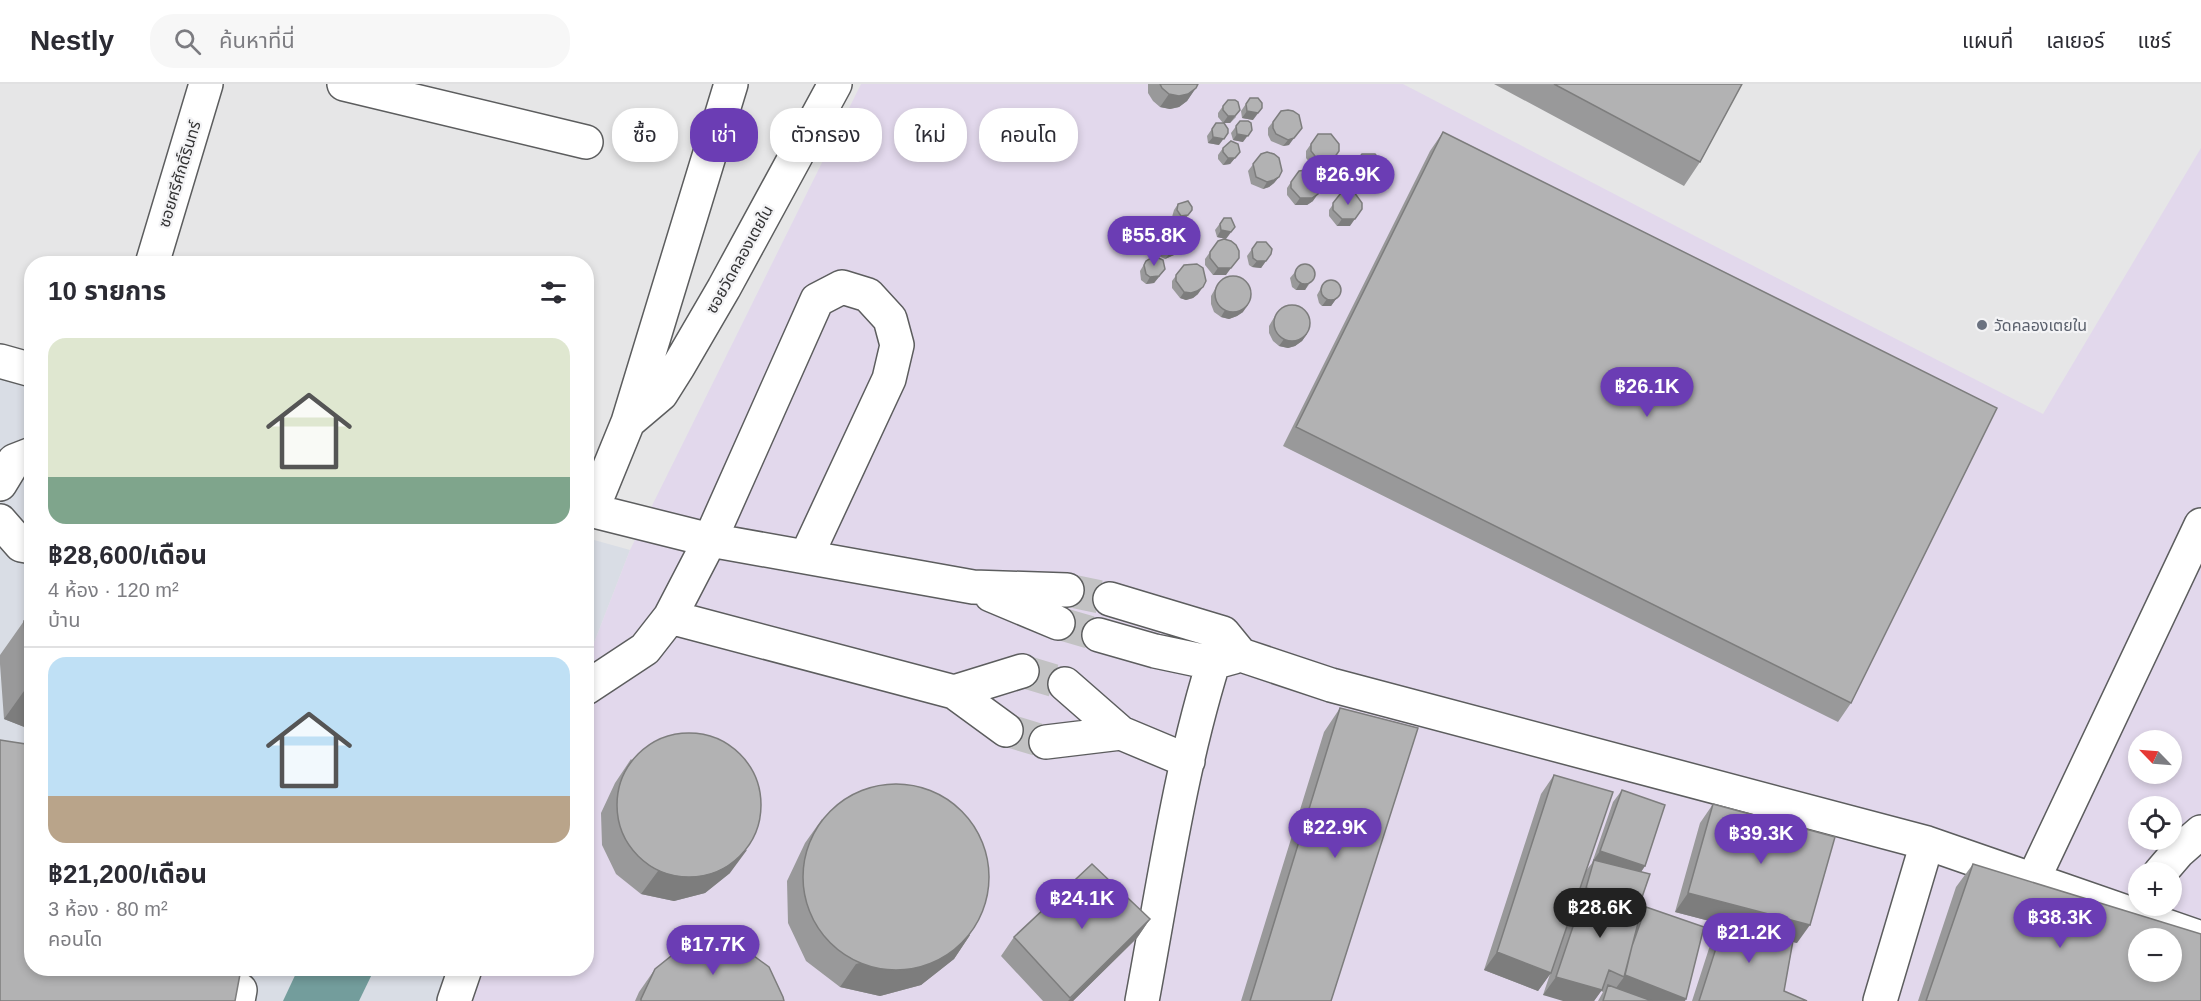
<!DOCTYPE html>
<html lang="th">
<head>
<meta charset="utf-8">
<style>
	:root { --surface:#fff; --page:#f7f7f7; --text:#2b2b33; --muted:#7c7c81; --line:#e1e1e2; --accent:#6b3db4 }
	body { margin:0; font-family:Arial,"Noto Sans Thai",sans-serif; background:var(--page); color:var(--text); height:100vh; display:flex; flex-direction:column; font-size:22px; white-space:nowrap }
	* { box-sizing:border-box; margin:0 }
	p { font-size:20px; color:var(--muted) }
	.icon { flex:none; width:33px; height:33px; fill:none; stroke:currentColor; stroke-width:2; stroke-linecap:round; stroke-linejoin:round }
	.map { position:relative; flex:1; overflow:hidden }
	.side { position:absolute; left:24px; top:172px; width:570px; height:720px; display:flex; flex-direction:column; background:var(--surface); border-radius:24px; box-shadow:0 3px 9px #0003 }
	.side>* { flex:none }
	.top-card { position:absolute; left:612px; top:24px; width:570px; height:54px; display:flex; gap:12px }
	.needle { width:39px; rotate:295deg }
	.tools { position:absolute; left:2128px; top:646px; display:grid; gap:12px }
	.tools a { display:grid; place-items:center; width:54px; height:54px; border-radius:50%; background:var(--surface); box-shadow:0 3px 9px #0003; font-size:30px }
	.price { position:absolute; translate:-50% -51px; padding:0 14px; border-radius:21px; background:var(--accent); color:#fff; font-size:20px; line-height:39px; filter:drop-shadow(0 2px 3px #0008) }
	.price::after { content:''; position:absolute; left:50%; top:36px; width:18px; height:14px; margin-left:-9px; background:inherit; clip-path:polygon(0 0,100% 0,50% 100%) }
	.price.on { background:#222; color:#fff }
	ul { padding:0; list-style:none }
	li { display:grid; align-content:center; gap:12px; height:318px; padding:0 24px }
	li+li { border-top:2px solid var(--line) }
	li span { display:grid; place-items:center; height:186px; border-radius:18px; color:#555 }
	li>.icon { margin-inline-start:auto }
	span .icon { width:108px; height:108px; fill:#fffc; stroke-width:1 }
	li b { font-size:26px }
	h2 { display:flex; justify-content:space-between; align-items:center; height:72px; padding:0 24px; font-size:26px }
	.tag { padding:0 21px; border-radius:24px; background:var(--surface); box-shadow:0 3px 9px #0003; font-size:21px; line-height:54px }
	.tag.on { background:var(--accent); color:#fff }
	header { display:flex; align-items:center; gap:36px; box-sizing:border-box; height:84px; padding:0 30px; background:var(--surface); border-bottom:2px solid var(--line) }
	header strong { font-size:28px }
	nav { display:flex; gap:33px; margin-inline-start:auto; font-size:21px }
	.search { width:420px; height:54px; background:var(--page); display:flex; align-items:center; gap:15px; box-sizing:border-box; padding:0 21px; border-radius:24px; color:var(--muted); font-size:22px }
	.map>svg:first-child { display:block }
	.built { fill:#d9dde5 }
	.industrial { fill:#e2d8ec; fill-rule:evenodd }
	.water { fill:#739d9c }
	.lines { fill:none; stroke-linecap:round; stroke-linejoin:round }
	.minor-tunnel { stroke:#c2c2c3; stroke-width:33; stroke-dasharray:33 16; stroke-linecap:butt }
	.minor-casing { stroke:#5c5d5e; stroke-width:36 }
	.minor { stroke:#fff; stroke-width:33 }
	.wall { fill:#99999a }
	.shaded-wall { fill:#7d7d7d }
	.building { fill:#b2b2b3; stroke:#7d7d7d; stroke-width:1.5; fill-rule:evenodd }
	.worship-dot { fill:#6b7280; stroke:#f3f3f5; stroke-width:2 }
	.labels { text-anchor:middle; stroke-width:4.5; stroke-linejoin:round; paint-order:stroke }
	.street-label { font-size:16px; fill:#333334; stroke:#f3f3f5 }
	.worship-label { font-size:16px; fill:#5b616d; stroke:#f3f3f5; text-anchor:start }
</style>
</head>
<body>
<header>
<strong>Nestly</strong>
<div class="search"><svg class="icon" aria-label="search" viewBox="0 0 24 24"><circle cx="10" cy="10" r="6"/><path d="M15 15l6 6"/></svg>ค้นหาที่นี่</div>
<nav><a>แผนที่</a><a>เลเยอร์</a><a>แชร์</a></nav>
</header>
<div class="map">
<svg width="2201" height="917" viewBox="0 0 2201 917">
	<rect width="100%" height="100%" fill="#e6e6e7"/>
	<path class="built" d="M0 290 31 299 32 885H465L453 917H0Z
		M587 454 630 466 587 577Z"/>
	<path class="industrial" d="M861 0H1403L1695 152 2043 330 2201 64V917H453L465 885H586L587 577 630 466ZM2139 657H2172V690H2139ZM2139 723H2172V756H2139ZM2139 789H2172V822H2139ZM2139 855H2172V888H2139Z"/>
	<path class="water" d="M298 885H371L374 886 359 917H283Z"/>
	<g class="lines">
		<path class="minor-tunnel" d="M1067 506 1110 515
			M1058 539 1099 551
			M1022 587 1065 600
			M1006 646 1046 658"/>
		<defs>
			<path id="minor" d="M344 0 586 58
				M152 180 206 0
				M0 277 32 286
				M628 338 661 310 678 283 724 204 835 0
				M0 400 14 377 32 370
				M586 425 710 456 973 503 1067 506
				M592 426 628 338 731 0
				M0 437 21 461 32 463
				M991 511 1058 539
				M1110 515 1223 549 1241 571 1331 601 1927 759 2201 854
				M670 533 954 608 1006 646
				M1099 551 1155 567 1212 579 1234 573
				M1065 600 1121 649 1188 677
				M586 604 645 565 670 533 710 456 817 216 842 203 868 211 890 235 897 261 889 295 806 473
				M954 608 1022 587
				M1046 658 1121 649
				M2160 789 2178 768 2201 748
				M2033 796 2201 441
				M238 917 240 906
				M454 917 465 885
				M1142 917C1165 794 1182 668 1223 549
				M1880 917 1927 759"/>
		</defs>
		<use href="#minor" class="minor-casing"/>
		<use href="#minor" class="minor"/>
	</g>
	<path class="wall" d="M1148 0H1198L1187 17 1179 23 1170 25 1160 23 1153 17 1148 9Z
		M1494 0H1742L1700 78 1684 102Z
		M1250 14 1253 36 1242 34 1241 27Z
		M1223 22 1236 33 1230 39H1223L1218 33V29Z
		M1281 27 1289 61 1283 62 1271 57 1268 51V44Z
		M1240 37 1243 58 1233 56 1231 49Z
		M1216 39 1219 61 1208 59 1207 52Z
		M1443 48 1851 619 1838 638 1283 362 1430 67Z
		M1318 50 1327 84 1321 85 1314 84 1306 74V67Z
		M1223 64 1235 74 1230 80 1223 81 1218 75V71Z
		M1261 70 1279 93 1274 99 1269 103 1263 105 1251 100 1248 87Z
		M1362 70 1370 103H1358L1349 93V87Z
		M1291 98 1313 117 1307 121H1295L1287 111V104Z
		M1341 109 1350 142H1337L1329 132V126Z
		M1178 120 1183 138 1176 139 1172 133 1174 126Z
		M1224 134 1226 155 1217 153 1215 146Z
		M1160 155 1178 164 1174 171 1165 175 1157 171 1155 167V162Z
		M1218 157 1226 191H1213L1205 181V175Z
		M1257 158 1271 170 1261 184 1252 183 1249 181 1247 172Z
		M1146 177 1160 192 1154 199 1146 200 1141 196 1140 187Z
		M1184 181 1198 210 1193 214 1186 216 1180 214 1172 204V197Z
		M1295 188 1315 192 1305 206H1296L1292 203 1290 194Z
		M1219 198 1243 228 1237 232 1229 235 1221 233 1214 228 1211 220V212Z
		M1321 204 1341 208 1331 222H1322L1319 219 1317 211Z
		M1278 227 1307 250 1302 257 1295 262 1288 264 1279 262 1273 257 1269 249V242Z
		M32 532V646L4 635 0 580V571L24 537Z
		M1340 624 1331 917H1241L1324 648Z
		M631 675 730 789 705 809 674 817 641 810 616 790 602 761 601 729 615 699Z
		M1554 691 1585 788 1592 779 1613 718 1622 706 1645 782 1641 788 1640 831 1646 823 1685 917H1598L1603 908 1601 907 1594 917 1543 911 1550 890 1538 907 1484 886 1541 710Z
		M1713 720 1797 859 1793 858 1784 907 1807 917H1692L1714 849 1721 840 1675 828 1700 739Z
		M822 735 970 851 954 875 921 901 880 912 840 903 806 877 788 839 787 797 805 759Z
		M1973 780 2201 917H1918L1956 803Z
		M1150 835 1137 854 1073 917H1043L1001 872 1014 853Z
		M655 885 784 917H635L639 908Z"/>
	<path class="shaded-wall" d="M1196 4 1187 17 1179 23 1170 25 1160 23 1169 10Z
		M1262 24 1253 36 1242 34 1247 27Z
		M1240 26 1230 39H1223L1228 32Z
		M1252 46 1243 58 1233 56 1237 50Z
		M1228 49 1219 61 1208 59 1213 53Z
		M1297 50 1289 61 1283 62 1288 56Z
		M1339 67 1327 84 1321 85 1314 84 1319 77Z
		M1240 68 1230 80 1223 81 1228 74Z
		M1383 86 1370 103H1358L1362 97Z
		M1279 93 1274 99 1269 103 1263 105 1267 98Z
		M1318 110 1313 117 1307 121H1295L1300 114Z
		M1362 125 1350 142H1337L1342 135Z
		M1192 126 1183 138 1176 139 1181 132Z
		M1235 143 1226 155 1217 153 1221 146Z
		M1178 164 1174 171 1165 175 1170 169Z
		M1257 177H1266L1261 184 1252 183Z
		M1234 180 1226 191H1213L1218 184Z
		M1165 185 1154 199 1146 200 1150 193Z
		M1300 199H1309L1305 206H1296Z
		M1203 203 1198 210 1193 214 1186 216 1180 214 1184 208Z
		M1341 208 1331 222H1322L1327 215Z
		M1248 221 1243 228 1237 232 1229 235 1221 233 1225 226Z
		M1307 250 1302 257 1295 262 1288 264 1279 262 1284 255Z
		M29 600 32 601V646L4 635Z
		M747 766 730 789 705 809 674 817 641 810 658 787Z
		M1600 767 1645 782 1636 795 1593 777Z
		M1688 809 1810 841 1797 859 1724 840 1727 830 1721 840 1675 828Z
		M1150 835 1137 854 1073 917H1068Z
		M970 851 954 875 921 901 880 912 840 903 856 880Z
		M1497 868 1551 889 1538 907 1484 886Z
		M1623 890 1686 915 1685 917H1649L1616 904 1624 893Z
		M1556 893 1602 906 1594 917H1563L1543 911Z"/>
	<path class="building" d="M1160 0H1198L1196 4 1188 10 1179 12 1169 10 1162 4Z
		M1554 0H1742L1700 78Z
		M1250 14H1258L1262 19V24L1258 29 1247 27 1246 20Z
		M1228 16H1235L1238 18 1240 26 1235 32H1228L1223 26V22Z
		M1288 26 1293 27 1299 31 1302 44 1294 54 1288 56 1276 50 1273 44V38L1281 27Z
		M1240 37H1248L1251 39 1252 46 1248 52 1237 50 1236 42Z
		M1216 39H1224L1228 45V49L1224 55 1213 53 1212 45Z
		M1443 48 1997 324 1851 619 1296 343Z
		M1318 50H1331L1339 60V67L1332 77 1325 79 1319 77 1311 67V60Z
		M1231 57 1238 60 1240 68 1235 74H1228L1223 68V64Z
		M1267 68 1274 70 1279 74 1282 87 1279 93 1274 96 1267 98 1256 93 1253 80 1261 70Z
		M1362 70H1375L1383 79V86L1375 96 1362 97 1354 87V80Z
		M1306 86 1312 87 1317 91 1320 104 1318 110 1312 114H1300L1291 104V98L1299 87Z
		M1348 107 1354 108 1362 119V125L1355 135H1342L1333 126V119L1341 109Z
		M1188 117 1192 123V126L1188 131 1181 132 1177 126 1178 120Z
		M1224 134H1231L1235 143 1231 148 1221 146 1220 140Z
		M1170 147 1175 149 1180 155 1178 164 1170 169 1162 165 1160 160V155L1165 148Z
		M1224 155 1231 157 1236 161 1239 167V174L1231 184H1218L1210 174V168L1218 157Z
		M1257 158H1266L1272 165 1271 170 1266 177H1257L1253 174 1252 165Z
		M1154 172 1163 176 1165 185 1159 192 1150 193 1146 190 1144 181 1146 177Z
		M1197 180 1203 184 1206 197 1203 203 1197 207 1191 209 1184 208 1176 197V191L1184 181Z
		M1295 190a10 10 0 1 1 20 0a10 10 0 1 1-20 0Z
		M1215 210a18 18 0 1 1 36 0a18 18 0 1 1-36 0Z
		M1321 206a10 10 0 1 1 20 0a10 10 0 1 1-20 0Z
		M1274 239a18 18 0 1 1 36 0a18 18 0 1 1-36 0Z
		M32 532V601L29 600 24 537Z
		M1340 624 1418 644 1331 917H1250Z
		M617 721a72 72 0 1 1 144 0a72 72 0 1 1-144 0Z
		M0 656 32 661V885H241L235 917H0Z
		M1554 691 1613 708 1551 889 1497 868Z
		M803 793a93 93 0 1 1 186 0a93 93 0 1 1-186 0Z
		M1622 706 1665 721 1645 782 1600 767Z
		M1713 720 1835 753 1810 841 1688 809Z
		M1594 776 1650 790 1640 819 1586 804Z
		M1092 780 1150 835 1070 914 1014 853Z
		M1973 780 2201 850V917H1926ZM2139 855H2172V888H2139Z
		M1586 804 1643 820 1624 893 1609 886 1602 906 1556 893Z
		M1646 823 1704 843 1686 915 1625 891 1632 862Z
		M1727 830 1794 851 1784 907 1807 917H1699Z
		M712 857 743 864 769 883 783 913 784 917H641V915L655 885 680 865Z
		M1608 901 1652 917H1603Z"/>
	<circle class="worship-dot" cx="1982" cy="241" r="6"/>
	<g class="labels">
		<g class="street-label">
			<text transform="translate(179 90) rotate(-73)" y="6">ซอยศรีศักดิ์รินทร์</text>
			<text transform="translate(739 175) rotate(-61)" y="6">ซอยวัดคลองเตยใน</text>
		</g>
		<g class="worship-label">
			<text x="1994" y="247">วัดคลองเตยใน</text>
		</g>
	</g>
</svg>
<div class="tools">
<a><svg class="needle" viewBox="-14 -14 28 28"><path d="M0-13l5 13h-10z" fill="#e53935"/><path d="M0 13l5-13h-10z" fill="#7c7c81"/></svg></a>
<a><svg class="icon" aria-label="locate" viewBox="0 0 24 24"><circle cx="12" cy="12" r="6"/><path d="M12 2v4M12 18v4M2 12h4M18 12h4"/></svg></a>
<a>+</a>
<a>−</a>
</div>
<b class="price" style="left:1348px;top:122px">฿26.9K</b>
<b class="price" style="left:1154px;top:183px">฿55.8K</b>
<b class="price" style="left:1647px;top:334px">฿26.1K</b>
<b class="price" style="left:1335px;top:775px">฿22.9K</b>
<b class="price" style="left:1761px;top:781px">฿39.3K</b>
<b class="price" style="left:1082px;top:846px">฿24.1K</b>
<b class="price on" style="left:1600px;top:855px">฿28.6K</b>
<b class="price" style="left:2060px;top:865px">฿38.3K</b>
<b class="price" style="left:1749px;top:880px">฿21.2K</b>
<b class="price" style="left:713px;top:892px">฿17.7K</b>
<div class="top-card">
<a class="tag">ซื้อ</a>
<a class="tag on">เช่า</a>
<a class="tag">ตัวกรอง</a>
<a class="tag">ใหม่</a>
<a class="tag">คอนโด</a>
</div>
<section class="side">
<h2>10 รายการ<svg class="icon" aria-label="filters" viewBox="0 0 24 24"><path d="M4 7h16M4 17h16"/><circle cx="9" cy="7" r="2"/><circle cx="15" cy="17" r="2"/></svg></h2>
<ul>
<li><span style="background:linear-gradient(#dfe7d0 75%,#7fa58c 0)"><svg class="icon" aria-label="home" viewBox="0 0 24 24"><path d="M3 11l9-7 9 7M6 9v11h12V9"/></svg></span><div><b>฿28,600/เดือน</b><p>4 ห้อง · 120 m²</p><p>บ้าน</p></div></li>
<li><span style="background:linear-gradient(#bfe0f5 75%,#b9a48a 0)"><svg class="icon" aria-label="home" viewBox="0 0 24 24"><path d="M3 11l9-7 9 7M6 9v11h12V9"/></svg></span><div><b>฿21,200/เดือน</b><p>3 ห้อง · 80 m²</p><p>คอนโด</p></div></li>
</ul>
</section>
</div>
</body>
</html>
